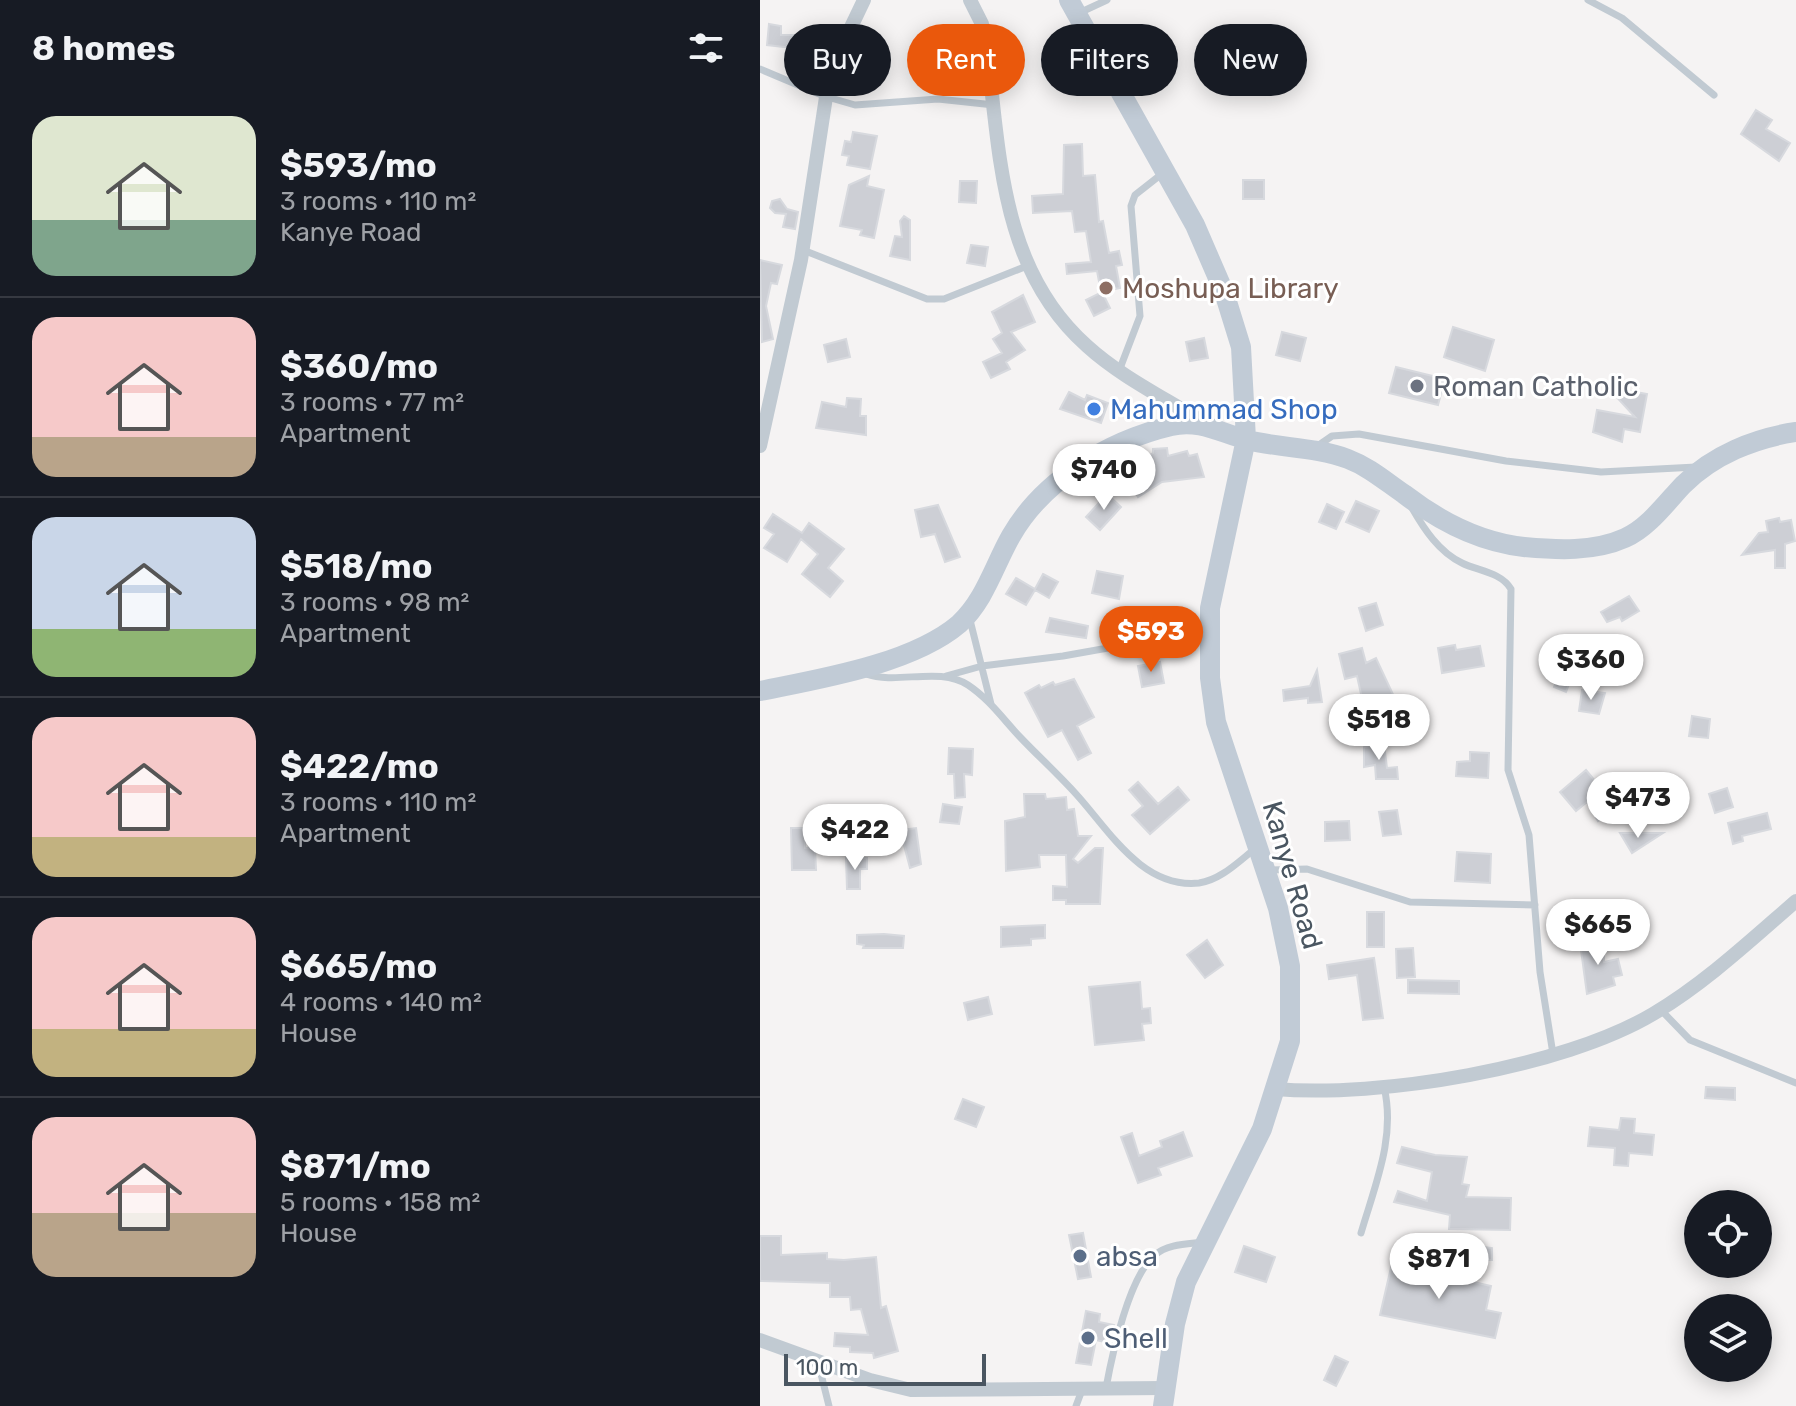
<!DOCTYPE html>
<html lang="en">
<head>
<meta charset="utf-8">
<style>
	:root { --surface:#171b24; --page:#20242c; --text:#f1f3f6; --muted:#9ea1a6; --line:#363941; --accent:#ea580c }
	body { margin:0; font-family:Rubik,sans-serif; background:var(--page); color:var(--text); height:100vh; display:flex; flex-direction:column; font-size:30px; white-space:nowrap }
	* { box-sizing:border-box; margin:0 }
	p { font-size:26px; color:var(--muted) }
	.icon { flex:none; width:44px; height:44px; fill:none; stroke:currentColor; stroke-width:2; stroke-linecap:round; stroke-linejoin:round }
	.map { position:relative; flex:1; overflow:hidden }
	.sheet { display:flex; flex-direction:column; background:var(--surface); width:760px }
	.sheet>* { flex:none }
	.guide { position:absolute; left:24px; top:24px; width:760px; height:72px; display:flex; gap:16px }
	.tools { position:absolute; left:924px; top:1190px; display:grid; gap:16px }
	.tools a { display:grid; place-items:center; width:88px; height:88px; border-radius:50%; background:var(--surface); box-shadow:0 4px 20px #0003; font-size:40px }
	.scale { position:absolute; left:24px; bottom:20px; width:202px; box-sizing:border-box; padding-left:8px; border:4px solid #4a5661; border-top:0; font-size:22px; line-height:28px; white-space:nowrap; color:#4a5661; -webkit-text-stroke:6px #fff; paint-order:stroke }
	.price { position:absolute; translate:-50% -68px; padding:0 18px; border-radius:28px; background:#fff; color:#222; font-size:26px; line-height:52px; filter:drop-shadow(0 2px 4px #0008) }
	.price::after { content:''; position:absolute; left:50%; top:48px; width:24px; height:18px; margin-left:-12px; background:inherit; clip-path:polygon(0 0,100% 0,50% 100%) }
	.price.current { background:var(--accent); color:#fff }
	ul { padding:0; list-style:none }
	li { display:flex; align-items:center; gap:24px; height:200px; padding:0 32px }
	li+li { border-top:2px solid var(--line) }
	li span { display:grid; place-items:center; flex:none; width:224px; height:160px; border-radius:24px; color:#555 }
	li>.icon { margin-inline-start:auto }
	span .icon { width:96px; height:96px; fill:#fffc; stroke-width:1 }
	li b { font-size:34px }
	h2 { display:flex; justify-content:space-between; align-items:center; height:96px; padding:0 32px; font-size:34px }
	.tag { padding:0 28px; border-radius:36px; background:var(--surface); box-shadow:0 4px 20px #0003; font-size:28px; line-height:72px }
	.tag.current { background:var(--accent); color:#fff }
	main { display:flex; flex:1; min-height:0 }
	.map>svg:first-child { display:block }
	.building { fill:#cdcfd5; stroke:#d7d9de; stroke-width:2 }
	.lines { fill:none; stroke-linecap:round; stroke-linejoin:round }
	.lane { stroke:#c1cad2; stroke-width:7 }
	.street { stroke:#c1cad2; stroke-width:14 }
	.secondary { stroke:#c1cbd6; stroke-width:20 }
	.education-dot { fill:#8d6e63; stroke:#fff; stroke-width:3 }
	.worship-dot { fill:#6b7280; stroke:#fff; stroke-width:3 }
	.shop-dot { fill:#3f7fe0; stroke:#fff; stroke-width:3 }
	.service-dot { fill:#5c6f8a; stroke:#fff; stroke-width:3 }
	.labels { text-anchor:middle; stroke-width:6; stroke-linejoin:round; paint-order:stroke }
	.education-label { font-size:28px; fill:#785e54; stroke:#fff; text-anchor:start }
	.worship-label { font-size:28px; fill:#5b616d; stroke:#fff; text-anchor:start }
	.shop-label { font-size:28px; fill:#366cbe; stroke:#fff; text-anchor:start }
	.street-label { font-size:28px; fill:#4a5661; stroke:#fff }
	.service-label { font-size:28px; fill:#4e5e75; stroke:#fff; text-anchor:start }
</style>
</head>
<body>
<main>
<section class="sheet">
<h2>8 homes<svg class="icon" aria-label="filters" viewBox="0 0 24 24"><path d="M4 7h16M4 17h16"/><circle cx="9" cy="7" r="2"/><circle cx="15" cy="17" r="2"/></svg></h2>
<ul>
<li><span style="background:linear-gradient(#dfe7d0 65%,#7fa58c 0)"><svg class="icon" aria-label="home" viewBox="0 0 24 24"><path d="M3 11l9-7 9 7M6 9v11h12V9"/></svg></span><div><b>$593/mo</b><p>3 rooms · 110 m²</p><p>Kanye Road</p></div></li>
<li><span style="background:linear-gradient(#f6c9c9 75%,#b9a48a 0)"><svg class="icon" aria-label="home" viewBox="0 0 24 24"><path d="M3 11l9-7 9 7M6 9v11h12V9"/></svg></span><div><b>$360/mo</b><p>3 rooms · 77 m²</p><p>Apartment</p></div></li>
<li><span style="background:linear-gradient(#c9d6e8 70%,#8fb573 0)"><svg class="icon" aria-label="home" viewBox="0 0 24 24"><path d="M3 11l9-7 9 7M6 9v11h12V9"/></svg></span><div><b>$518/mo</b><p>3 rooms · 98 m²</p><p>Apartment</p></div></li>
<li><span style="background:linear-gradient(#f6c9c9 75%,#c2b280 0)"><svg class="icon" aria-label="home" viewBox="0 0 24 24"><path d="M3 11l9-7 9 7M6 9v11h12V9"/></svg></span><div><b>$422/mo</b><p>3 rooms · 110 m²</p><p>Apartment</p></div></li>
<li><span style="background:linear-gradient(#f6c9c9 70%,#c2b280 0)"><svg class="icon" aria-label="home" viewBox="0 0 24 24"><path d="M3 11l9-7 9 7M6 9v11h12V9"/></svg></span><div><b>$665/mo</b><p>4 rooms · 140 m²</p><p>House</p></div></li>
<li><span style="background:linear-gradient(#f6c9c9 60%,#b9a48a 0)"><svg class="icon" aria-label="home" viewBox="0 0 24 24"><path d="M3 11l9-7 9 7M6 9v11h12V9"/></svg></span><div><b>$871/mo</b><p>5 rooms · 158 m²</p><p>House</p></div></li>
</ul>
</section>
<div class="map">
<svg width="1036" height="1406" viewBox="0 0 1036 1406">
	<rect width="100%" height="100%" fill="#f5f3f3"/>
	<path class="building" d="M9 24 21 26V35H43V62H33V48L7 45Z
		M996 110 1012 120 1006 129 1030 143 1019 161 981 134Z
		M93 132 117 136 110 169 87 165 89 156 82 155 85 141 91 142Z
		M322 144 323 176 335 175 339 222 343 221 349 253 359 251 362 265 356 266 360 288 341 292 337 271 307 274 306 264 331 262 326 231 315 232 312 211 273 213 272 196 303 194 304 145Z
		M109 176 107 186 124 190 114 238 100 235 102 230 80 226 89 185Z
		M483 180H504V199H483Z
		M200 181H217L216 203 199 202Z
		M20 199 27 209 38 212 35 229 23 227 26 214 15 213 10 208 12 201Z
		M144 216 150 220V260L130 256 135 236 142 237 140 221Z
		M211 245 228 247 225 266 207 263Z
		M0 260 22 265 17 284 11 283 6 306 13 339 2 342Z
		M342 292 350 308 334 316 326 300Z
		M263 295 275 322 251 332 265 350 246 362 250 369 231 378 223 362 242 353 233 339 242 333 232 312Z
		M693 327 734 340 725 371 684 357Z
		M522 332 546 338 540 361 516 355Z
		M444 338 448 358 430 361 426 342Z
		M86 339 90 357 68 362 64 345Z
		M636 367 685 379 678 405 629 393Z
		M857 382 866 390 887 394 880 432 864 429 862 442 833 432 837 410 875 417 851 391 852 385Z
		M309 392 325 400 327 395 348 403 341 423 300 409Z
		M87 398 101 399 100 416H106V435L56 428 62 402 86 407Z
		M407 448 408 456 427 451 429 456 437 454 444 477 402 482 378 497 363 471 393 453V449Z
		M347 494 361 507 340 530 326 517Z
		M596 501 619 511 609 532 586 522Z
		M567 504 584 512 576 529 559 522Z
		M178 505 200 557 185 562 175 534 161 537 155 510Z
		M13 514 42 533 49 523 84 549 68 568 83 581 70 597 42 574 58 554 41 539 27 562 4 548 14 534 4 528Z
		M1019 518 1020 522 1031 520 1035 541 1025 544V568H1015V550L982 555 999 533 1008 532 1006 521Z
		M337 571 363 576 359 599 332 593Z
		M283 574 298 582 289 598 275 590 266 605 246 594 256 578 275 589Z
		M869 596 879 611 862 621 860 617 847 622 841 612Z
		M616 603 623 625 606 631 599 608Z
		M290 618 328 626 326 638 286 632Z
		M695 645 696 650 720 646 724 666 682 673 678 648Z
		M602 648 606 663 616 658 638 705 631 707 637 720 600 731 591 708 603 703 597 676 585 679 579 654Z
		M400 662 404 683 382 687 378 666Z
		M804 662 816 666 806 692 794 687Z
		M557 670 562 702 548 703V698L524 701 523 690 550 686Z
		M314 679 334 717 317 726 331 753 318 760 302 730 288 737 265 693 279 685 281 688 293 682 295 685Z
		M822 690 845 693 839 714 819 711Z
		M932 716 950 719 948 738 929 736Z
		M624 744 627 768 637 767 638 779H616L615 765 604 767V747Z
		M189 748 213 749 212 775 204 774 205 797 195 798 194 774H188Z
		M710 752 729 753 728 778 696 776 697 762 710 761Z
		M826 770 858 809 838 821 827 802 816 811 800 792Z
		M378 782 398 804 418 787 429 800 390 834 372 815 383 806 369 790Z
		M967 788 973 807 955 813 949 794Z
		M264 794H285L286 799 306 797 307 810 314 809 318 836H331L313 859 318 863 335 848H343L340 904H306V900H293V886L307 887 306 855H279L280 867 246 871 245 821 265 817Z
		M183 804 202 807 199 824 180 822Z
		M637 810 641 834 623 836 619 812Z
		M1007 813 1011 829 982 836 983 841 973 844 968 823Z
		M589 821 590 840 565 841V822Z
		M31 828H45V848L55 847 56 870H32Z
		M156 828 161 864 150 868 140 830Z
		M860 833H903L872 853Z
		M697 852 731 854 730 883 695 881Z
		M86 858H107V869H100V889H87Z
		M607 912H624V947H607Z
		M285 925V938L271 939V945L241 947V927Z
		M124 934 144 936 143 948H103L104 945 97 944V935Z
		M447 940 463 965 445 978 427 955Z
		M844 942V962L858 959 862 975 853 977 855 985 827 994 820 943Z
		M653 948 655 977 637 978 636 949Z
		M614 958 623 1018 603 1020 597 975 569 979 567 965Z
		M648 980 699 981V994L648 993Z
		M380 982 382 1009 390 1008 391 1023 382 1024 384 1040 335 1045 329 987Z
		M228 997 232 1014 208 1020 204 1003Z
		M946 1087 975 1088V1100L945 1098Z
		M203 1099 224 1107 216 1127 195 1119Z
		M861 1118 875 1119 874 1133 894 1135 892 1155 869 1153 868 1166 854 1165 855 1148 828 1146 830 1127 859 1130Z
		M423 1132 432 1156 398 1168 401 1175 378 1183 361 1137 372 1133 379 1156 402 1147 400 1141Z
		M642 1147 675 1155 707 1157 702 1184 709 1185 706 1197 751 1198 750 1230 689 1229 690 1215 634 1202 638 1191 667 1201 672 1172 637 1163Z
		M323 1233 331 1277 318 1279 309 1235Z
		M0 1236H21V1255L67 1253V1259L84 1260 116 1257 121 1308 126 1306 138 1351 114 1358 113 1353 90 1352V1347L74 1346 75 1333 108 1335 101 1309 91 1310 90 1297H70V1283L0 1281Z
		M689 1242 732 1248V1260L689 1259Z
		M484 1246 515 1257 506 1282 475 1272Z
		M632 1263 731 1286 726 1310 741 1313 735 1338 620 1315Z
		M326 1311 340 1314 339 1322 354 1325 349 1343 336 1340 331 1365 316 1363Z
		M575 1356 588 1362 576 1386 564 1380Z"/>
	<g class="lines">
		<path class="lane" d="M828 0 862 18 954 95
			M319 13 347 0
			M0 69 64 96 95 105 178 99 234 105
			M43 250 167 299H184L267 266
			M359 371 380 316 371 206 375 195 403 173
			M559 445 572 436 599 434 746 461 841 472 936 467
			M652 508C664 529 679 552 702 563 718 571 741 572 751 589L748 770 769 835 780 972 793 1054
			M209 616 231 704
			M106 674C138 685 179 666 208 685 229 699 243 719 260 737 278 756 298 774 316 794 349 830 382 889 439 883 461 880 479 861 496 848
			M186 676 222 666 303 656 449 630
			M508 870 547 869 650 902 775 905
			M900 1009 930 1040 1036 1083
			M601 1233C615 1185 636 1137 624 1087
			M58 1362 69 1406
			M346 1388C352 1355 369 1276 395 1255 407 1244 427 1244 443 1242
			M316 1406 322 1390"/>
		<path class="street" d="M210 0 222 24 226 42C240 151 239 268 327 346 361 377 405 398 444 423
			M0 446 41 260 70 71 104 0
			M515 1089C619 1098 802 1068 893 1014 944 984 991 940 1036 901
			M0 1340 110 1380 151 1390 405 1388"/>
		<path class="secondary" d="M309 0 435 225 464 292 481 347 486 439 450 608V678L456 722 518 908 530 966V1041L502 1129 426 1282 415 1324 403 1406
			M0 691C59 679 152 664 199 624 225 600 234 566 251 536 283 480 348 441 411 426 439 419 461 433 487 440 520 448 556 447 588 459 609 467 625 481 644 494 679 521 719 542 764 547 797 550 834 552 865 538 888 528 906 503 923 485 953 455 995 438 1036 432"/>
	</g>
	<circle class="education-dot" cx="346" cy="288" r="8"/>
	<circle class="worship-dot" cx="657" cy="386" r="8"/>
	<circle class="shop-dot" cx="334" cy="409" r="8"/>
	<g class="service-dot">
		<circle cx="320" cy="1256" r="8"/>
		<circle cx="328" cy="1338" r="8"/>
	</g>
	<g class="labels">
		<g class="education-label">
			<text x="362" y="298">Moshupa Library</text>
		</g>
		<g class="worship-label">
			<text x="673" y="396">Roman Catholic</text>
		</g>
		<g class="shop-label">
			<text x="350" y="419">Mahummad Shop</text>
		</g>
		<g class="street-label">
			<text transform="translate(533 875) rotate(74)" y="10">Kanye Road</text>
		</g>
		<g class="service-label">
			<text x="336" y="1266">absa</text>
			<text x="344" y="1348">Shell</text>
		</g>
	</g>
</svg>
<div class="tools">
<a><svg class="icon" aria-label="locate" viewBox="0 0 24 24"><circle cx="12" cy="12" r="6"/><path d="M12 2v4M12 18v4M2 12h4M18 12h4"/></svg></a>
<a><svg class="icon" aria-label="layers" viewBox="0 0 24 24"><path d="M12 4l9 5-9 5-9-5zM3 14l9 5 9-5"/></svg></a>
</div>
<div class="scale">100 m</div>
<b class="price" style="left:344px;top:512px">$740</b>
<b class="price current" style="left:391px;top:674px">$593</b>
<b class="price" style="left:831px;top:702px">$360</b>
<b class="price" style="left:619px;top:762px">$518</b>
<b class="price" style="left:878px;top:840px">$473</b>
<b class="price" style="left:95px;top:872px">$422</b>
<b class="price" style="left:838px;top:967px">$665</b>
<b class="price" style="left:679px;top:1301px">$871</b>
<div class="guide">
<a class="tag">Buy</a>
<a class="tag current">Rent</a>
<a class="tag">Filters</a>
<a class="tag">New</a>
</div>
</div>
</main>
</body>
</html>
